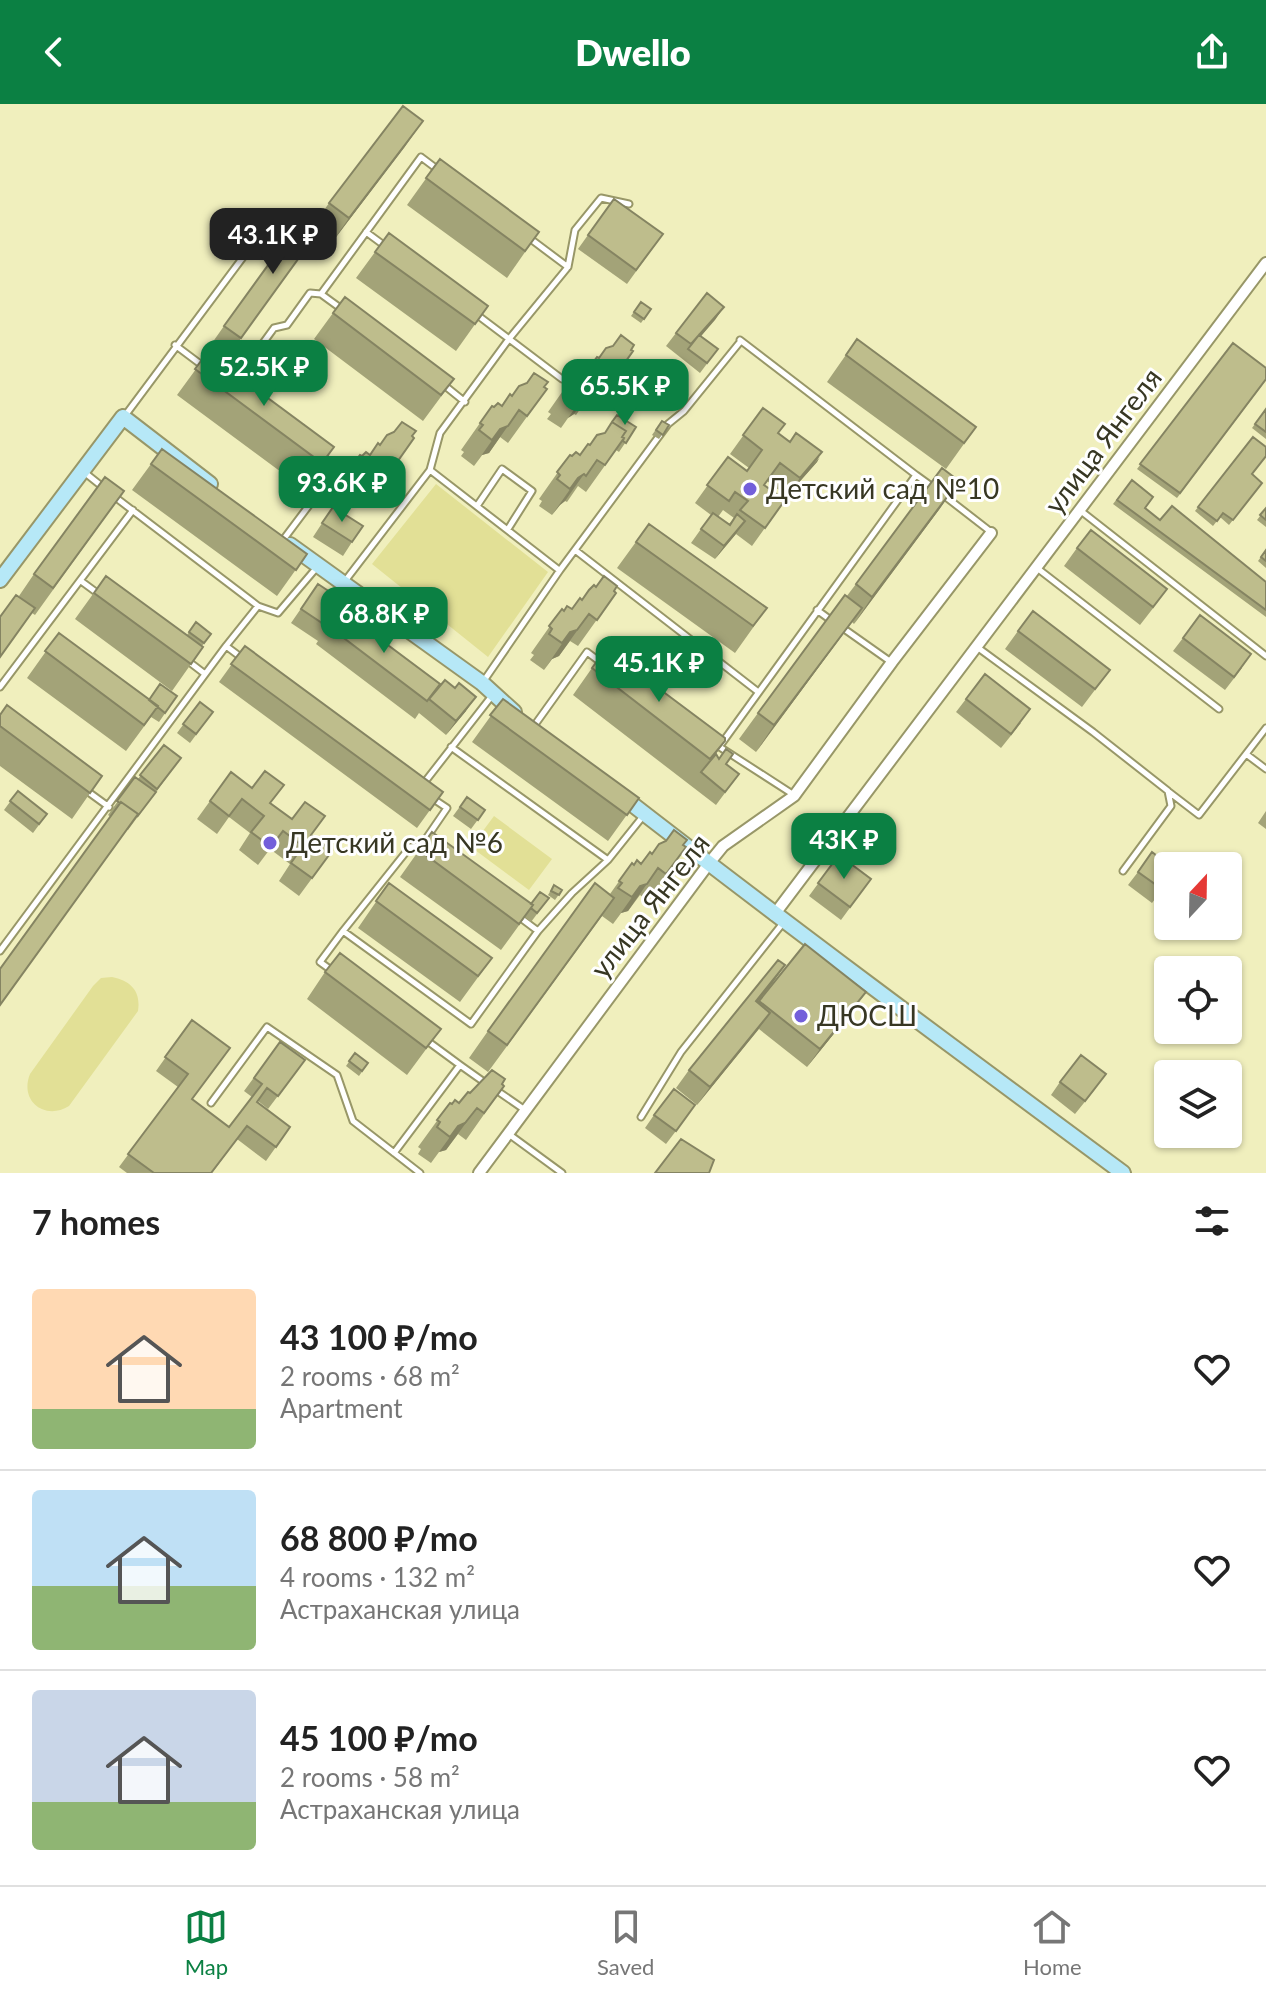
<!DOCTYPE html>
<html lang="en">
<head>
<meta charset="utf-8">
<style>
	:root { --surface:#fff; --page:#f2f2f2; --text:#222; --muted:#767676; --line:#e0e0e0; --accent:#0b8043 }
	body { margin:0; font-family:Lato,sans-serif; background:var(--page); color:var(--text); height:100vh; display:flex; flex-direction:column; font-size:30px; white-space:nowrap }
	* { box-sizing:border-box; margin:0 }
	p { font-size:26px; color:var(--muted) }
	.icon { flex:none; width:44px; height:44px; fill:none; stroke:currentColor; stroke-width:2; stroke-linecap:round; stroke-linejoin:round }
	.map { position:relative; height:1069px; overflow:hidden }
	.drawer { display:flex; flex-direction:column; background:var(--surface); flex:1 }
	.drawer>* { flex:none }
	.needle { width:52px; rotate:22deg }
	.tools { position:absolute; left:1154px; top:748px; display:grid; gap:16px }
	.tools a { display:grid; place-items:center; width:88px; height:88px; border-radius:8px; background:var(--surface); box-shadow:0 2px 6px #0004; font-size:40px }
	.price { position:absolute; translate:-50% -68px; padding:0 18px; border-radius:16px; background:var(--accent); color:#fff; font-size:26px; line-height:52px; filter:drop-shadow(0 2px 4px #0008) }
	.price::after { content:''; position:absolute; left:50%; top:48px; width:24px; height:18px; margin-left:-12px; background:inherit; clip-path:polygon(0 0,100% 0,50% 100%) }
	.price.selected { background:#222; color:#fff }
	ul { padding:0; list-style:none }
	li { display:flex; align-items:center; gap:24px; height:200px; padding:0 32px }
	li+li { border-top:2px solid var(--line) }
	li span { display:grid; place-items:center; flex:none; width:224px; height:160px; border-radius:8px; color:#555 }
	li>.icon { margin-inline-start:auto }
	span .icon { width:96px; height:96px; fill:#fffc; stroke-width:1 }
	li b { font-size:34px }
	h2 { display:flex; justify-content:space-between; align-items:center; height:96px; padding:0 32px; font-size:34px }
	header { display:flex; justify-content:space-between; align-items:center; height:104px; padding:0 32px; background:var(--accent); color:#fff; font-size:36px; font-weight:800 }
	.menu { display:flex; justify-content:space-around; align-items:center; height:112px; border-top:2px solid var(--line); background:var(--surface); font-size:22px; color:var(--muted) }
	.menu a { display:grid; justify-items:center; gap:4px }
	.menu .selected { color:var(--accent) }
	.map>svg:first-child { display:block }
	.green { fill:#e2e096 }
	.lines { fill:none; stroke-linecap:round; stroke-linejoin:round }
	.lane-casing { stroke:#989768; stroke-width:9 }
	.street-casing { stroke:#989768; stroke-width:14 }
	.secondary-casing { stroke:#989768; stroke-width:18 }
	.lane { stroke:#fff; stroke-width:5 }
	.street { stroke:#fff; stroke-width:10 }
	.secondary { stroke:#b6e8f7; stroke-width:14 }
	.wall { fill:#a3a378; fill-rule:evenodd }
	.shaded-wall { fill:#858462 }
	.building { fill:#bebd8c; stroke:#858462; stroke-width:2 }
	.poi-dot { fill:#735fda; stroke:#fff; stroke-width:3 }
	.labels { text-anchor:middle; stroke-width:6; stroke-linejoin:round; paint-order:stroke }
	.street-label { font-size:28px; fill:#373723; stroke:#fff }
	.poi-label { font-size:28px; fill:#373723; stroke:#fff; text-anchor:start }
</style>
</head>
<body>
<header><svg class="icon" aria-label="back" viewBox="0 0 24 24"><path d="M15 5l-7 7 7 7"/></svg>Dwello<svg class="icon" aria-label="share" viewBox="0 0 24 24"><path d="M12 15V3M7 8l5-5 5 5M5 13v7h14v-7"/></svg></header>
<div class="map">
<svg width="1266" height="1069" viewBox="0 0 1266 1069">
	<rect width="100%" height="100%" fill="#f0efbd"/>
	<path class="green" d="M436 380 548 468 488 553 372 460Z
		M494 712 552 755 529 786 471 743Z
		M112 873C131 877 141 887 138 907L69 1002C45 1017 19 997 30 970L93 882 101 874Z"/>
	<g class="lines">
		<defs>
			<path id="lane" d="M366 128 385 142
				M568 163 575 126 601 94 629 100
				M321 190 343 206
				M476 210 562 275
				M740 236 916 371
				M175 241 203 262
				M236 276 274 224 287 221 310 189 321 190 421 53 437 65
				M444 281 465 298
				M124 313 273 113
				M430 366 559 466
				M84 368 104 384
				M942 390 991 428
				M115 393 258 502
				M477 402 502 365 532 387 508 425
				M1081 407 1266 552
				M283 436 337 364 321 351
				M575 446 757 587
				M1037 464 1219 605
				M81 477 100 491
				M345 477 430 366 440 329 509 235 568 163 528 133
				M817 506 832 517
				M840 522 891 558
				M977 543 1093 628 1168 687 1171 702 1123 767
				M242 554 226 542 258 502 278 509 318 462
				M188 557 205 570
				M483 578 560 466 668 320 684 307 740 238
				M0 583 133 406
				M534 622 587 548 603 560
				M722 639 916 371 934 384
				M715 640 794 691
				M451 643 608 756 644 711
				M1246 650 1266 665
				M424 679 491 593
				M87 687 109 703
				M1169 688 1199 711 1266 624
				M426 745 421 742 447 704 432 694
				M343 827 410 743 421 742
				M538 827 572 789 608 756
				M0 847 226 542
				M331 866 320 858 343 827 471 920 538 827 518 812
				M426 936 460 961
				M496 986 525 1006
				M211 999 267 923 337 971 353 1017 420 1069
				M641 1013 681 948 783 819
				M510 1031 562 1069
				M394 1049 460 961 484 978"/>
			<path id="street" d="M774 811 1266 159
				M479 1069 710 758 723 742 794 692 892 558 991 429"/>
			<path id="secondary" d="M290 441 482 579 514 608
				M0 476 123 313 210 380
				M619 690C785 819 954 944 1123 1069"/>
		</defs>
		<use href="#lane" class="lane-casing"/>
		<use href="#street" class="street-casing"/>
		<use href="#secondary" class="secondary-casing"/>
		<use href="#lane" class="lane"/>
		<use href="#street" class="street"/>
		<use href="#secondary" class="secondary"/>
	</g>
	<path class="wall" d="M423 17 330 141 316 130 222 261 334 343 304 385 177 291 207 250 205 249 224 222 316 118 329 99Z
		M440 55 539 128 507 174 407 101Z
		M389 129 488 202 456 247 356 174Z
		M663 130 627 180 578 145 588 131Z
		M641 198 651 205 641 219 631 212Z
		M724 203 701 232 718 245 700 269 666 242 676 229Z
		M333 209 454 275 423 317 314 235Z
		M857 235 976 323 946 365 827 278Z
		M1233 239 1266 276 1177 394 1137 365Z
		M631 246 633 247 595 301 587 295 576 311 574 310 568 314 561 324 547 315 551 310 548 308 579 264 581 265 589 264 599 254Z
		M544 283 547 285 508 339 500 333 489 349 482 351 474 362 461 352 464 348 461 346 492 302 494 303 502 302 512 292Z
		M763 304 778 329 790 338 819 352 817 358 787 392 767 377 764 381 785 396 752 442 736 430 715 455 691 439 711 411 695 399 728 353 747 367 749 364 730 350ZM723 406 734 414 729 420 718 413Z
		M1266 305V335L1252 324Z
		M662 317 669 321 659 335 652 331Z
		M636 323 619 348 616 346 586 388 578 382 567 398 565 397 560 401 552 411 539 402 542 397 539 395 570 351 572 352 580 351 590 341Z
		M412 332 414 334 376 388 368 382 357 398 350 400 343 410 352 438 343 452 313 433 332 404 329 401 332 397 329 395 360 351 362 352 370 351 380 341Z
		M1253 333 1252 371 1262 379 1229 421 1220 413 1213 422 1195 407Z
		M162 345 307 450 277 492 132 386Z
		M1132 376 1145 405 1160 416 1266 478V513L1113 400Z
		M124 387 35 511 32 509 19 492 34 470Z
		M941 403 854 520 852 518 756 648 739 635 758 609 856 480Z
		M1266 404V423L1257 416Z
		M649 420 767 504 735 549 617 464Z
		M1077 444 1154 503 1140 521 1064 462Z
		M1266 446V464L1258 457Z
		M106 472 187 531 196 518 211 530 202 542 203 543 172 587 75 515Z
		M318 480 329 520 466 607 446 631 419 609 415 615 316 540 318 537 291 519Z
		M596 483 614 487 616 489 578 542 570 537 559 552 552 555 544 566 530 556 534 551 531 549 562 505 564 507 572 505Z
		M1018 527 1110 566 1082 603 1005 545Z
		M59 529 149 596 177 592 159 618 151 613 126 647 27 574Z
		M1183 534 1242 564 1225 586 1173 547Z
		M245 542 443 688 417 724 219 578Z
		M592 564 725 637 716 650 719 655 739 670 716 701 573 591Z
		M503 595 639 694 608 737 472 638Z
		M966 595 1021 619 1001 644 956 608Z
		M200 598 213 608 190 639 177 629Z
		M0 611 102 672 72 715 0 662Z
		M164 641 181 654 128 726 108 711 135 673 138 675Z
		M231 668 332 747 299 792 279 777 290 760 270 745 258 761 239 746 250 729 229 713 217 730 197 715Z
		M18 687 47 710 33 729 4 706Z
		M467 693 485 706 471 725 453 712Z
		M1266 707V725L1258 719Z
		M432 728 531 800 549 794 531 818 525 813 501 846 400 773Z
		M683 741 686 743 648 797 640 791 628 807 621 809 613 820 602 812 488 968 469 954 488 927 610 790 632 759 634 761 641 760 652 750Z
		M839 751 871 775 841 816 809 792Z
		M1138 768 1168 778 1152 799 1128 781Z
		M389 779 492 854 460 898 358 824Z
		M554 781 562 786 555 796 548 791Z
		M805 840 853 906 807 963 759 925 697 1001 676 984 689 966 772 880 757 898 758 899Z
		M325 868 441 925 407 971 307 895Z
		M192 916V996L229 1023 252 993 244 987 280 938 305 956 268 1005 258 997 257 998 290 1023 266 1057 237 1035 212 1069H127L119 1063 178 983 156 967Z
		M355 949 368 959 359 972 346 962Z
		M1060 978 1096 984 1075 1010 1051 991Z
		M502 980 504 982 466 1036 458 1030 446 1046 439 1048 431 1059 418 1050 421 1045 418 1043 450 999 452 1000 459 999 470 989Z
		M654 1011 685 1015 666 1040 645 1024Z"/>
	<path class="shaded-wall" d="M423 17 404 44 330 141 349 114Z
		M724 203 715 216 689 246 691 240Z
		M592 283 574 310 568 314 561 324 587 287Z
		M519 306 489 349 482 351 474 362 500 325Z
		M822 348 813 361 820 353 817 358 787 392 800 374Z
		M387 355 357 398 350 400 342 411 368 374Z
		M584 370 565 397 560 401 552 411 578 374Z
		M959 377 941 403 854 520 872 493Z
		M745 417 735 431 715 455 724 442Z
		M862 504 843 530 756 648 774 621Z
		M589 510 559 552 552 555 544 566 570 528Z
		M476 593 466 607 446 631 456 617Z
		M658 764 628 807 621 809 613 820 640 782Z
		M785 861 772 880 743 916 756 897Z
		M866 888 853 906 807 963 820 945Z
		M770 909 757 927 697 1001 710 983Z
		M477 1004 446 1046 439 1048 431 1059 458 1022Z"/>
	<path class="building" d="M403 2 423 17 349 114 329 99Z
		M440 55 539 128 525 147 426 74Z
		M614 95 663 130 636 166 588 131Z
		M305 110 322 122 241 234 224 222Z
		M389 129 488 202 475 220 375 148Z
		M707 189 724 203 691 240 676 229Z
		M345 193 454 275 441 291 333 209Z
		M641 198 651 205 644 215 634 208Z
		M621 231 634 241 631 246 633 247 614 274 606 269 594 285 592 283 587 287 579 298 566 288 569 284 566 281 579 264 581 265 584 261 589 264 597 253 599 254 606 244 613 242Z
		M699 231 718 245 707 259 688 245Z
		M857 235 976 323 964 339 846 251Z
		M1233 239 1266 264V275L1180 389 1140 360Z
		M207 249 334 343 322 359 195 265Z
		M534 269 548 278 544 283 547 285 527 312 519 306 508 322 500 325 492 336 479 326 483 321 480 319 492 302 494 303 498 299 502 302 510 290 512 292 519 282 527 279Z
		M763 304 785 320 778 329 790 338 796 329 822 348 800 374 780 359 764 381 785 396 765 424 740 406 748 397 735 388 729 397 707 381 728 353 747 367 762 346 743 331Z
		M1266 305V328L1255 320Z
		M617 311 636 323 626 339 623 337 624 334 622 333 626 327 612 318Z
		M662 317 669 321 663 331 656 326Z
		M402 318 416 327 412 332 414 334 395 361 387 355 375 371 368 374 360 385 347 375 350 370 347 368 360 351 362 352 366 348 370 351 378 339 380 341 387 331 394 328Z
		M612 318 626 327 622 333 624 334 605 361 597 356 586 372 584 370 578 374 570 385 557 375 560 371 557 368 570 351 572 352 576 348 580 351 588 340 590 341 597 331 605 329Z
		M1253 333 1266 343V352L1252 370 1262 379 1233 416 1223 409 1217 417 1198 403Z
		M162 345 307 450 296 466 151 360Z
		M942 364 959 377 872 493 856 480Z
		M105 373 124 387 53 484 34 470Z
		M1132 376 1153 393 1145 404 1160 416 1172 402 1266 478V506L1117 396Z
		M333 403 363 422 352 438 322 419Z
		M1266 404V416L1260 411Z
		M713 409 730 421 737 410 745 417 724 442 701 425Z
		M649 420 767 504 753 522 636 438Z
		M1091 426 1167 485 1153 503 1077 444Z
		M1266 446V457L1261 453Z
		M106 472 203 543 191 560 94 489Z
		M604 472 617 482 614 487 616 489 597 516 589 510 577 526 570 528 562 539 549 530 552 525 549 522 562 505 564 507 567 502 572 505 580 494 582 496 589 486 594 481 596 483Z
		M318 480 345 498 328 523 301 505Z
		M16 491 35 504 0 553V513Z
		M845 491 862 504 774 621 758 609Z
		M341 506 440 580 427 597 328 522Z
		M1033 507 1110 566 1095 585 1018 527Z
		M1200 511 1251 550 1234 573 1183 534Z
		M196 518 211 530 204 539 189 528Z
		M59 529 158 602 144 621 45 547Z
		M245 542 443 688 430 706 231 560Z
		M606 545 725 634V637L710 655 592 564Z
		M985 570 1030 605 1011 630 966 595Z
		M445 576 455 584 459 579 476 593 456 617 429 595Z
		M160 580 177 592 165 609 149 596Z
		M503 595 639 694 627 711 490 611Z
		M200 598 213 608 196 630 183 620Z
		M7 601 102 672 90 689 0 622V611Z
		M164 641 181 654 157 685 140 671Z
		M726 645 733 650 726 660 739 670 725 688 701 668 716 650 719 655Z
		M265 667 284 681 270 699 292 715 305 698 325 712 311 731 332 747 312 774 291 759 303 742 283 727 271 743 251 728 264 712 242 695 229 712 210 697 231 668 252 684Z
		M135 673 156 688 137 713 138 710 121 698 120 699 117 697Z
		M18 687 47 710 39 720 10 697Z
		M467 693 485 706 478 716 460 703Z
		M121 698 138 710 0 901V865Z
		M674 726 687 736 683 741 686 743 666 770 658 764 647 780 640 782 632 793 618 784 622 779 619 777 632 759 634 761 637 756 641 760 650 748 652 750 659 740 666 737Z
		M432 728 533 801 519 820 419 746Z
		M1152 748 1170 762H1168V777L1162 785 1138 768Z
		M839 751 871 775 850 803 818 779Z
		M389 779 492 854 478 872 376 797Z
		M595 779 614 794 507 941 488 927Z
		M554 781 562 786 559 791 551 787Z
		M540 788 549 794 537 809 531 804 533 801 531 800Z
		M805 840 866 888 820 945 759 897Z
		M340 849 441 925 426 944 325 868Z
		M778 856 785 861 756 897 770 909 710 983 689 966Z
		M192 916 230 944 192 995 229 1023 262 980 254 974 280 938 305 956 278 992 267 984 257 998 290 1023 276 1043 247 1022 211 1069H154L128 1050 188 970 165 953Z
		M355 949 368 959 362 967 349 957Z
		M1081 951 1106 970 1085 997 1060 978Z
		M492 966 505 975 502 980 504 982 484 1009 477 1004 465 1019 458 1022 450 1033 437 1023 440 1018 437 1016 450 999 452 1000 455 996 459 999 468 988 470 989Z
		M674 985 695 1001 676 1027 654 1011Z
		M681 1035 714 1056 709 1069H655Z"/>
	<g class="poi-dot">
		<circle cx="750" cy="385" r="8"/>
		<circle cx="270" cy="739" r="8"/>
		<circle cx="801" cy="912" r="8"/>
	</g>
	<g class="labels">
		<g class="street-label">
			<text transform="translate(1103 337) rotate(-53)" y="10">улица Янгеля</text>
			<text transform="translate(650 802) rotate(-52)" y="10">улица Янгеля</text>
		</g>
		<g class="poi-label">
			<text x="766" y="395">Детский сад №10</text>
			<text x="286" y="749">Детский сад №6</text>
			<text x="817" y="922">ДЮСШ</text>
		</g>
	</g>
</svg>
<div class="tools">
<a><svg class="needle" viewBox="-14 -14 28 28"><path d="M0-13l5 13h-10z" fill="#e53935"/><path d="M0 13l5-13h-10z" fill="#767676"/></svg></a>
<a><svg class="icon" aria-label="locate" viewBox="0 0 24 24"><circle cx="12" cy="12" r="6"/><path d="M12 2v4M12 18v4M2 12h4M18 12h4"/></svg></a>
<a><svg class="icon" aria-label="layers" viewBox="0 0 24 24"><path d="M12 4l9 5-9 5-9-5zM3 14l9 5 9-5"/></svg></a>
</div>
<b class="price selected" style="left:273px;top:172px">43.1K ₽</b>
<b class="price" style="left:264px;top:304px">52.5K ₽</b>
<b class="price" style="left:625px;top:323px">65.5K ₽</b>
<b class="price" style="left:342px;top:420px">93.6K ₽</b>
<b class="price" style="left:384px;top:551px">68.8K ₽</b>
<b class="price" style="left:659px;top:600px">45.1K ₽</b>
<b class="price" style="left:844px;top:777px">43K ₽</b>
</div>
<section class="drawer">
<h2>7 homes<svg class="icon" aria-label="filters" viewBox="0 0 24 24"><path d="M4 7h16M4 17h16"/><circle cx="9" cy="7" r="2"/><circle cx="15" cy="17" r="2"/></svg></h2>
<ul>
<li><span style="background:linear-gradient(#ffd9b3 75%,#8fb573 0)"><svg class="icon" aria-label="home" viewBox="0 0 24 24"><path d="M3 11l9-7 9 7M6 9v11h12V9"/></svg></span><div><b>43 100 ₽/mo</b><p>2 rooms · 68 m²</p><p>Apartment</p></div><svg class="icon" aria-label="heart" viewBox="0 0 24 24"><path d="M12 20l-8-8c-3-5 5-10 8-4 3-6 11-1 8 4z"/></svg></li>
<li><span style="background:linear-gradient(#bfe0f5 60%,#8fb573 0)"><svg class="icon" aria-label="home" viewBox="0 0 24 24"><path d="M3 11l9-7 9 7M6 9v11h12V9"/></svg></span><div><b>68 800 ₽/mo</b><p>4 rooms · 132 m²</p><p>Астраханская улица</p></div><svg class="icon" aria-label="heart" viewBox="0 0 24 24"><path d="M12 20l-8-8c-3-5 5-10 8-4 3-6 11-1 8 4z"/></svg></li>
<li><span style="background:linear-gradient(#c9d6e8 70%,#8fb573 0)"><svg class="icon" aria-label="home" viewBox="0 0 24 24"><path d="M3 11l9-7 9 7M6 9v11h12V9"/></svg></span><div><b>45 100 ₽/mo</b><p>2 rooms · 58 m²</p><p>Астраханская улица</p></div><svg class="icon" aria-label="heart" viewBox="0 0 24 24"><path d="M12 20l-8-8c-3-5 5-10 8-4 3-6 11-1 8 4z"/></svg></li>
</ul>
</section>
<nav class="menu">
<a class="selected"><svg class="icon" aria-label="map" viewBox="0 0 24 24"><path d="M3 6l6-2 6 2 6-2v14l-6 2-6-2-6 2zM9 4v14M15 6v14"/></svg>Map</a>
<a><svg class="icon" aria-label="saved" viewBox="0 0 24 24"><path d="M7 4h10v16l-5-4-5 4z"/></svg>Saved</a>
<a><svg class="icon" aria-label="home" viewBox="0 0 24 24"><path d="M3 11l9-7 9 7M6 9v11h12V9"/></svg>Home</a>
</nav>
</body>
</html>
